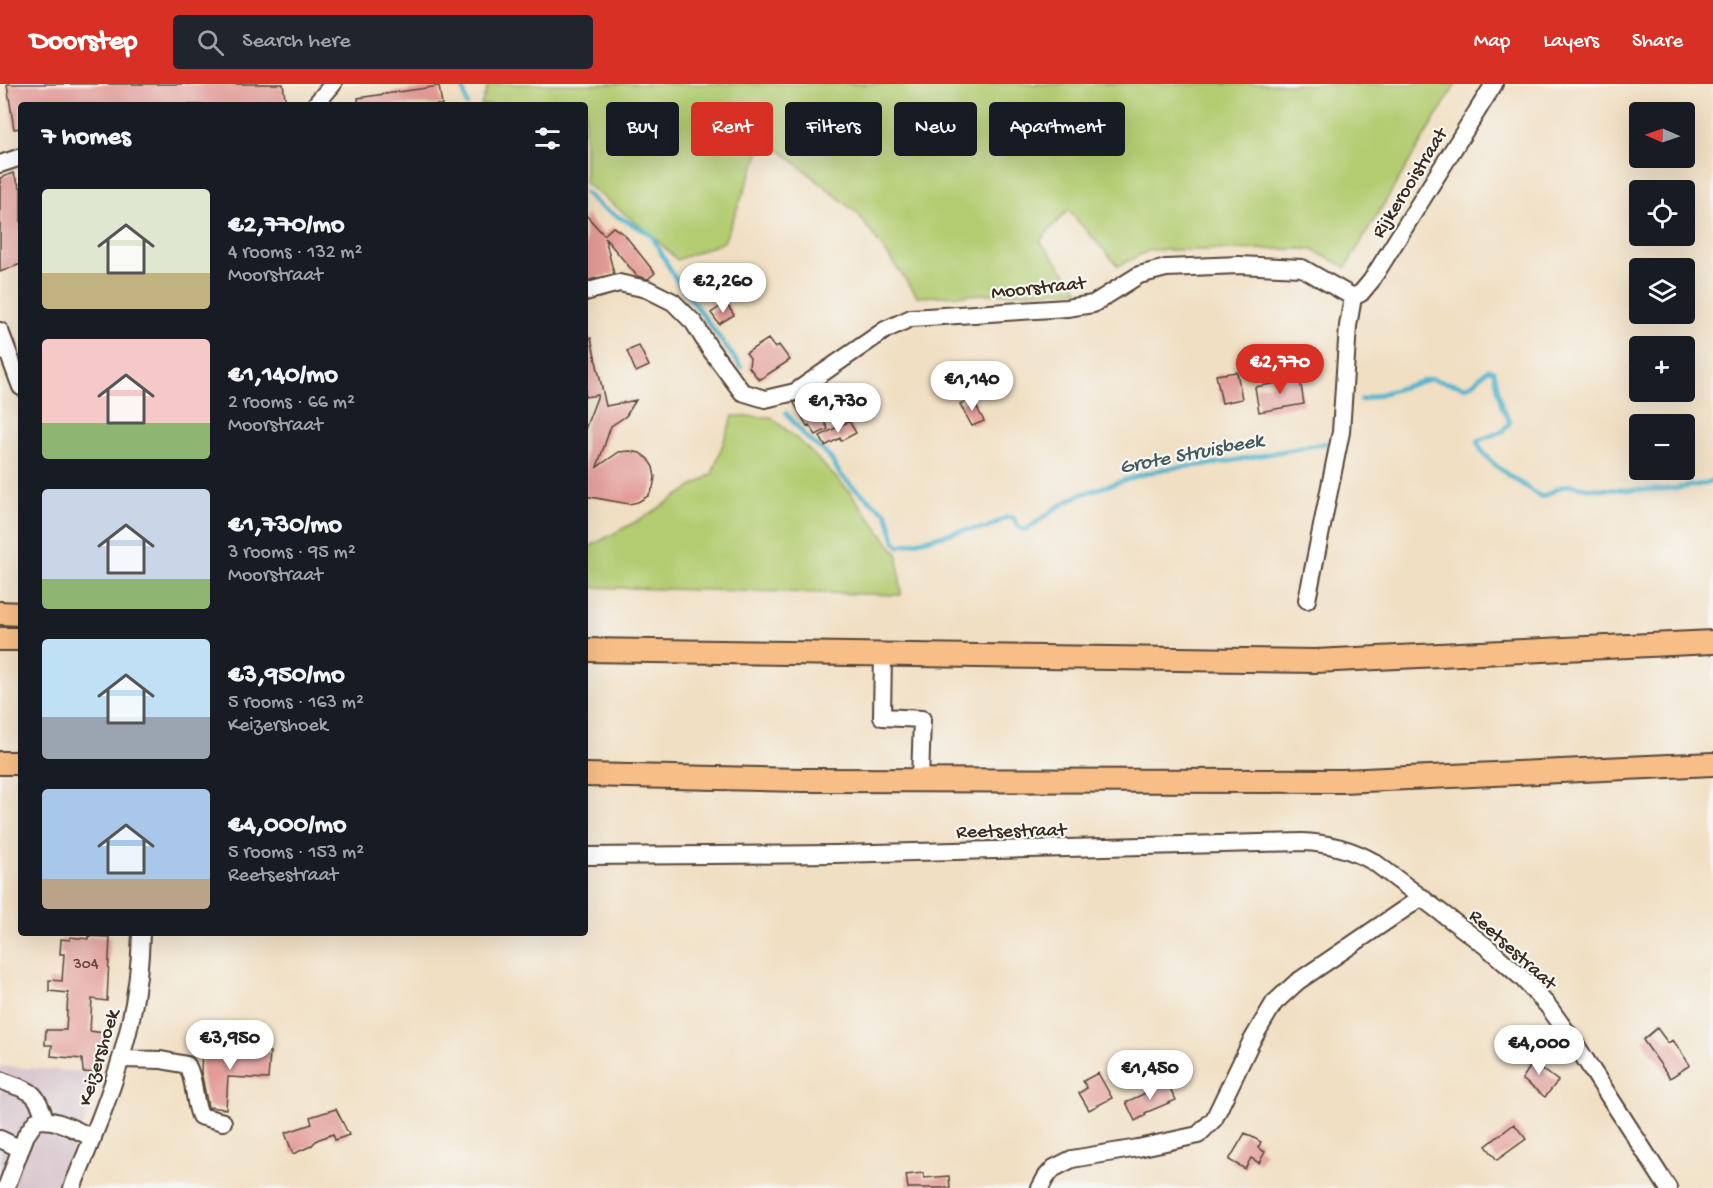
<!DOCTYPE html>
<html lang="en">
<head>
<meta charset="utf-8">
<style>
	:root { --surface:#171b24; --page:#20242c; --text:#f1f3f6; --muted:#9ea1a6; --accent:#d93025 }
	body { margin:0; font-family:"Gochi Hand",sans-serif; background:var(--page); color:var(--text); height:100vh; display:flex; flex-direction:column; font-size:22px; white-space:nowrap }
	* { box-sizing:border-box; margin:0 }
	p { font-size:20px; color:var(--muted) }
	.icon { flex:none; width:33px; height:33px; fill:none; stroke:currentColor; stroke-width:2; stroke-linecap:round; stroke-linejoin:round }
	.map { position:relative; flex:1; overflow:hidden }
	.panel { position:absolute; left:18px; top:18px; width:570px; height:834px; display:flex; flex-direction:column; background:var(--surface); border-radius:6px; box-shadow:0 6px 24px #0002 }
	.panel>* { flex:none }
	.top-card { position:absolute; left:606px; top:18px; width:570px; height:54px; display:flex; gap:12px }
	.needle { width:39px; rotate:272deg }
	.buttons { position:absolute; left:1629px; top:18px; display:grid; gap:12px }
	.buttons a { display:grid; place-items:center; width:66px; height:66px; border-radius:6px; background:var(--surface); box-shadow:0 6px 24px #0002; font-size:30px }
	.price { position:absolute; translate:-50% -51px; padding:0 14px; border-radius:21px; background:#fff; color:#222; font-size:20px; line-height:39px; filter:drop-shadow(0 2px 3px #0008) }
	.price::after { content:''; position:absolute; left:50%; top:36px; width:18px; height:14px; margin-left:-9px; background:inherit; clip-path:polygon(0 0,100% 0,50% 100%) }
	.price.active { background:var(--accent); color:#fff }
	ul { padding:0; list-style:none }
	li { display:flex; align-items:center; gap:18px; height:150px; padding:0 24px }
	li span { display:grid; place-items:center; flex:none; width:168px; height:120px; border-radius:6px; color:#555 }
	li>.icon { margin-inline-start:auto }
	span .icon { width:72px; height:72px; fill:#fffc; stroke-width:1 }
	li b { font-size:26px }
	h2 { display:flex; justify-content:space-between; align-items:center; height:72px; padding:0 24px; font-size:26px }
	.chip { padding:0 21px; border-radius:6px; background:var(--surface); box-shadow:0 6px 24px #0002; font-size:21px; line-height:54px }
	.chip.active { background:var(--accent); color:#fff }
	header { display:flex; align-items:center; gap:36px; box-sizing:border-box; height:84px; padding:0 30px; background:var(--accent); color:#fff }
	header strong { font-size:28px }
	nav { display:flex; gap:33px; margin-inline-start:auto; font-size:21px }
	.search { width:420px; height:54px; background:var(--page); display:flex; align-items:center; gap:15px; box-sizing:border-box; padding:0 21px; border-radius:6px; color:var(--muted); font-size:22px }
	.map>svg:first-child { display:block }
	.industrial { fill:#d2bdc6 }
	.green { fill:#b3cc71; stroke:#777b48; stroke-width:1.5 }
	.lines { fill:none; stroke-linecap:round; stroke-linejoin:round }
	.stream { stroke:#4eb4cd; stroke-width:4.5 }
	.building { fill:#e39b97 }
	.minor-casing { stroke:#564537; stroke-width:20 }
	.highway-casing { stroke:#564537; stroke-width:26 }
	.minor { stroke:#fff; stroke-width:16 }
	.highway { stroke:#f7be88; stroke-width:22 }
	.labels { text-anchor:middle; stroke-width:4.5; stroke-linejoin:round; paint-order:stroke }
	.number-label { font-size:16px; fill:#65463c }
	.street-label { font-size:20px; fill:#3b2a1e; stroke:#f6f6f2 }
	.water-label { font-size:21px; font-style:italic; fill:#425a5b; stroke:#f6f6f2 }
</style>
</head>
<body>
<header>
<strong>Doorstep</strong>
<div class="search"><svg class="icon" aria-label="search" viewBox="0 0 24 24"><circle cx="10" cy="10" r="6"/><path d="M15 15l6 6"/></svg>Search here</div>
<nav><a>Map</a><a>Layers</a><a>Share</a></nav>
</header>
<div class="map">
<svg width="1713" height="1104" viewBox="0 0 1713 1104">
	<rect width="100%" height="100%" fill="#f6f6f2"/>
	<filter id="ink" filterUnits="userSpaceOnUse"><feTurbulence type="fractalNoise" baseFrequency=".0167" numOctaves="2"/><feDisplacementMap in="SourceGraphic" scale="12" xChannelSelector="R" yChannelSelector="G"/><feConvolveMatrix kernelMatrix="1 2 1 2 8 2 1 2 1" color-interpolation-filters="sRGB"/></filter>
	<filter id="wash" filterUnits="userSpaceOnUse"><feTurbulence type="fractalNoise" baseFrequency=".008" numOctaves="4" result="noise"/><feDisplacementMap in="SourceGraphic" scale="24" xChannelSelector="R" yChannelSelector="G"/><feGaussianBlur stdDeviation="1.35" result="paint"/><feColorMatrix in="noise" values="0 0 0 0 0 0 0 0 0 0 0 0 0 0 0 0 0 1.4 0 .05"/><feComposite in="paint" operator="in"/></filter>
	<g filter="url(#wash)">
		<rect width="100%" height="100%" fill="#f1dfc3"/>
		<path class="industrial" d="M0 982 97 989 85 1036 56 1104H0Z"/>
		<path class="green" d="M489 0H1456L1346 183 1310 165 1150 166 1118 182 1068 126 1040 157 1079 206 918 213 858 130 765 54 724 158 677 176 653 152 585 99V21H481Z
			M733 332 771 333 803 360 850 408 898 471 901 511 585 503V465L648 431 712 390Z"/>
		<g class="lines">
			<path class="stream" d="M462 0 467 21
				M585 109 602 124 647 148 652 152 673 191 741 283
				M1361 316 1430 295 1466 303 1474 299 1488 285 1494 287 1502 324 1510 338 1503 347 1477 357C1484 380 1522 399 1541 413 1551 410 1559 401 1570 401 1576 401 1583 404 1588 404 1626 407 1677 408 1713 397
				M786 329 807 354 829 372 840 390 852 402 887 430 895 457 899 462 964 446 987 444 1007 433 1013 434 1020 444 1026 446 1056 424 1079 411 1140 391 1164 385 1220 379 1327 359"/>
		</g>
		<g id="blocks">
			<path class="building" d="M7 0H283L286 21H21V44L14 45Z
				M439 2 442 21H358V14Z
				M13 89 21 105V180L0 188V94Z
				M585 130 604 151 613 143 624 150 655 189 648 195 637 192 605 154 614 190 585 197Z
				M726 219 734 231 719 240 711 229Z
				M591 254 606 322 636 316 626 332 611 342 597 383 619 368 630 367 640 369 648 375 653 383 655 393 653 404 648 412 638 418 629 420 585 412V345L598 311 585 313V255Z
				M768 255 775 264 779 261 790 276 759 296 749 283 750 274 746 269Z
				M639 262 649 282 636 288 627 267Z
				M1237 288 1242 315 1222 319 1216 291Z
				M1300 295 1304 320 1259 328 1255 303Z
				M809 311 828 345 816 351 809 341 807 342 794 319Z
				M972 314 984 337 972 342 960 320Z
				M849 337 856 349 841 357 840 354 825 362 820 352Z
				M88 852 110 853 107 917 92 915 90 947 104 949 102 980H97V989L83 988 82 975 51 972 52 961H45L46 946H66L68 909 49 907V896L62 897 64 870H60L61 855 70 856V853L88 855Z
				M1657 944 1668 959 1673 956 1690 981 1670 994 1643 956Z
				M202 964 270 968 268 995 228 993 226 1025 208 1023 201 987Z
				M1536 968 1547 976 1541 984 1558 997 1545 1013 1522 995 1530 983 1527 980Z
				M1098 989 1112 1014 1089 1026 1079 1009 1087 1004 1083 997Z
				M1167 999 1176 1016 1145 1029 1146 1031 1135 1037 1126 1018Z
				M336 1025 349 1051 335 1056 333 1050 317 1056 311 1062 293 1070 285 1049 312 1040 310 1033Z
				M1514 1040 1526 1055 1497 1076 1486 1062Z
				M1245 1049 1261 1058 1258 1064 1265 1068 1259 1079 1251 1074 1245 1085 1229 1076Z
				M923 1089 924 1094 949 1092 950 1104H908L906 1091Z"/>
		</g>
	</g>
	<g filter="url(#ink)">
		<use href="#blocks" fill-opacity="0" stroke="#564537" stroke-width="1.5"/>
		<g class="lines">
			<defs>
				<path id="minor" d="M315 21 333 0
					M0 80 21 73
					M585 208 619 199 647 205 673 218 694 239 710 265 742 308 765 315 795 308 885 246 911 234 1067 224 1093 220 1139 191 1166 184 1239 181 1302 184 1353 213
					M1353 213 1361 209 1371 197 1494 0
					M0 247 21 303
					M1307 516 1341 348 1348 242 1353 213
					M883 570 882 633 922 635 920 696
					M585 772 835 770 1303 758C1329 759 1351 765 1374 778L1487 863 1522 894 1548 922 1576 961 1668 1104
					M122 975 161 976 187 981C196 998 193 1015 200 1032L223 1038
					M0 996C29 1008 35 1003 45 1035
					M0 1055 21 1065
					M6 1104 26 1051 36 1037C55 1033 75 1046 93 1054
					M72 1104C108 1016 139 946 141 849
					M1040 1104 1046 1093 1054 1084 1072 1075 1138 1064 1198 1051 1214 1035 1251 958 1274 919 1297 898 1422 813"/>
				<path id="highway" d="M0 529 21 530
					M0 555H21
					M585 566 1315 577 1713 558
					M0 679H21
					M585 691 803 696 1342 697 1713 680"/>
			</defs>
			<use href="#minor" class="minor-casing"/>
			<use href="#highway" class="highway-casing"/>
			<use href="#minor" class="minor"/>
			<use href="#highway" class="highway"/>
		</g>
	</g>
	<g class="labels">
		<g class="number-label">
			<text x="86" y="884">304</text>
		</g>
		<g class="street-label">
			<text transform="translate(1408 98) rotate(-58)" y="7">Rijkerooistraat</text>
			<text transform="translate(1038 202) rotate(-6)" y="7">Moorstraat</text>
			<text transform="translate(1011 745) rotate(-1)" y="7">Reetsestraat</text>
			<text transform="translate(1514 864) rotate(42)" y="7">Reetsestraat</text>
			<text transform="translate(97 973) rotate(-73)" y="7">Keizershoek</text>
		</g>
		<g class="water-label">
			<text transform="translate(1191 368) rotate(-11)" y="7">Grote Struisbeek</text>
		</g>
	</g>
</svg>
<div class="buttons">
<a><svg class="needle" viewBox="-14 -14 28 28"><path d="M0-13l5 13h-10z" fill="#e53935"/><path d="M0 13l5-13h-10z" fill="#9ea1a6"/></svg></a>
<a><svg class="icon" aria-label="locate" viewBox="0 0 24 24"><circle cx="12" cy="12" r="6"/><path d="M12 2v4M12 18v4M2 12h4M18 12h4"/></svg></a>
<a><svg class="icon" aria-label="layers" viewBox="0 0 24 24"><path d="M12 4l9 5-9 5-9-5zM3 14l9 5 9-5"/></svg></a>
<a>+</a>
<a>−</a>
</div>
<b class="price" style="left:723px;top:230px">€2,260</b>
<b class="price active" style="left:1280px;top:311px">€2,770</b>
<b class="price" style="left:972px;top:328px">€1,140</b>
<b class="price" style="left:838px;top:350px">€1,730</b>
<b class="price" style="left:230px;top:987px">€3,950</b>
<b class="price" style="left:1539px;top:992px">€4,000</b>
<b class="price" style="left:1150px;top:1017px">€1,450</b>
<div class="top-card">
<a class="chip">Buy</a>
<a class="chip active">Rent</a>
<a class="chip">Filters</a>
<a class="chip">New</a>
<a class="chip">Apartment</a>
</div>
<section class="panel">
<h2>7 homes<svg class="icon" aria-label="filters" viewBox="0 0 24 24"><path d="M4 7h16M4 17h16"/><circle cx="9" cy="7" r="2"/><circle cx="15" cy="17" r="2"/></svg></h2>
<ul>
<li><span style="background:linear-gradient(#dfe7d0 70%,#c2b280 0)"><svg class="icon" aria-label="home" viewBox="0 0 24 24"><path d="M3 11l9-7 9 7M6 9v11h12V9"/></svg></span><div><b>€2,770/mo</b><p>4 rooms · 132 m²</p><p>Moorstraat</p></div></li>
<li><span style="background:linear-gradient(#f6c9c9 70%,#8fb573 0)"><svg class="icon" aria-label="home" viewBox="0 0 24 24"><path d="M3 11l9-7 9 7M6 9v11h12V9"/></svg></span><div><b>€1,140/mo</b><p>2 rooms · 66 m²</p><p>Moorstraat</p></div></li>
<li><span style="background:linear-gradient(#c9d6e8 75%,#8fb573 0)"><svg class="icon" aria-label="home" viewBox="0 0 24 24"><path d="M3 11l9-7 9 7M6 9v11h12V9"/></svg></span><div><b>€1,730/mo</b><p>3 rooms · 95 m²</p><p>Moorstraat</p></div></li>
<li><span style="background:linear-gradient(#bfe0f5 65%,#9aa5b1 0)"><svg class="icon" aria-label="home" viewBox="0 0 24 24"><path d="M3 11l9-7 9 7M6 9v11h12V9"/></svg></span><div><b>€3,950/mo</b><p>5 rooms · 163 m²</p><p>Keizershoek</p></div></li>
<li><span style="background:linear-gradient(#a9c7e8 75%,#b9a48a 0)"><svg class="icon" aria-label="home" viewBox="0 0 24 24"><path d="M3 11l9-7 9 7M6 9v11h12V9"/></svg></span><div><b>€4,000/mo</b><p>5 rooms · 153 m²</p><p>Reetsestraat</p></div></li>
</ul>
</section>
</div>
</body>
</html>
